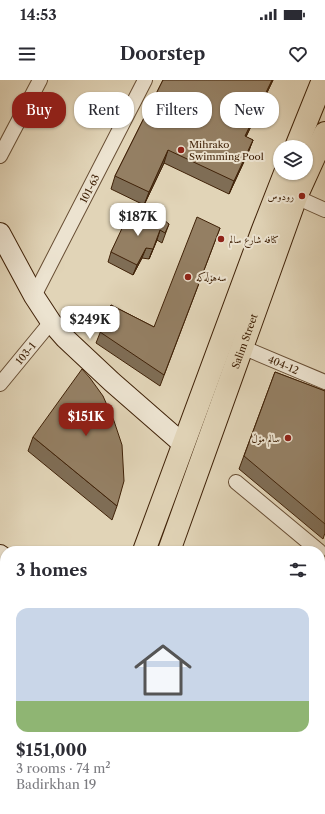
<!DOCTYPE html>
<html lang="en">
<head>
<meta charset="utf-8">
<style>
	:root { --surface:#fff; --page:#f2f2f3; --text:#2b2b33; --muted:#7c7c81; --line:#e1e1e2; --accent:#8f2418 }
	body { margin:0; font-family:"Libre Caslon Text",Amiri,serif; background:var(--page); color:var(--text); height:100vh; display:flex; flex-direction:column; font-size:15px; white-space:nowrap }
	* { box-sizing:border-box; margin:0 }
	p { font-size:13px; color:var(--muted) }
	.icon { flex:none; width:22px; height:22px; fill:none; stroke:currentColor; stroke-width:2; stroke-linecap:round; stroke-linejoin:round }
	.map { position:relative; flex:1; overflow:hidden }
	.sheet { position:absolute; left:0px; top:466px; width:325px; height:268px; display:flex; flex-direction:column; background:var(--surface); border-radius:16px 16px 0 0; box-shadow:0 1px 3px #0004 }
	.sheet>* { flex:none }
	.hud { position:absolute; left:12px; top:12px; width:301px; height:36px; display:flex; gap:8px }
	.tools { position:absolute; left:273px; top:60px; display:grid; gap:8px }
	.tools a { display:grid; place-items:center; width:40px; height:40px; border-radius:50%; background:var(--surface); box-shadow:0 1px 3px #0004; font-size:20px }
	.price { position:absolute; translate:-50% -34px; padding:0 9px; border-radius:8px; background:#fff; color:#222; font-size:13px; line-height:26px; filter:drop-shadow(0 1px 2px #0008) }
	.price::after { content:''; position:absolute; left:50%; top:24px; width:12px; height:9px; margin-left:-6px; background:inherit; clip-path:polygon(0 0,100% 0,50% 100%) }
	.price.active { background:var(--accent); color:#fff }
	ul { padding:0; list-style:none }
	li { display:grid; align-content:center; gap:8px; height:212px; padding:0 16px }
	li+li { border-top:1px solid var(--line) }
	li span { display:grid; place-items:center; height:124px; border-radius:12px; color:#555 }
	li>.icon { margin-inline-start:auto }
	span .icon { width:72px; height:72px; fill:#fffc; stroke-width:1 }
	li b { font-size:17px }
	h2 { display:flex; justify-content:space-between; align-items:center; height:48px; padding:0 16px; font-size:17px }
	.tag { padding:0 14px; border-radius:16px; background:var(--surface); box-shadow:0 1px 3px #0004; font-size:14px; line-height:36px }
	.tag.active { background:var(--accent); color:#fff }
	.status { display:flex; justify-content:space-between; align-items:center; height:28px; padding:0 20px; background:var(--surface); direction:ltr }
	.status svg { height:11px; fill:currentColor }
	header { display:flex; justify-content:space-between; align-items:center; height:52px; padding:0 16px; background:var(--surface); font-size:18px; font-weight:800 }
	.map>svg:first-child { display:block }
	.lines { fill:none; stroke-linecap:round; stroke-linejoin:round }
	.street-casing { stroke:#684e34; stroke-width:16 }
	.secondary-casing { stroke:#402208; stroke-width:22 }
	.primary-casing { stroke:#402208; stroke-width:24 }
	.street { stroke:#ece3d0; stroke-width:14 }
	.secondary { stroke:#ece3d0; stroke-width:20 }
	.primary { stroke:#e1d4b7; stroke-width:22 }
	.wall { fill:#7f6d55; stroke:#402208 }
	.shaded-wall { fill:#685945; stroke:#402208 }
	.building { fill:#947f63; stroke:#402208 }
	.poi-dot { fill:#8f2418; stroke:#ece3d0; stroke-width:1.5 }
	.labels { text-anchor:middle; stroke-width:4; stroke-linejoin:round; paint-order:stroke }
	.poi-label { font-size:10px; fill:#402208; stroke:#ece3d0; text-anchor:start }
	.street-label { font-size:10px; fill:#402208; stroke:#ece3d0 }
</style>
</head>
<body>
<div class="status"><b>14:53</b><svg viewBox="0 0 49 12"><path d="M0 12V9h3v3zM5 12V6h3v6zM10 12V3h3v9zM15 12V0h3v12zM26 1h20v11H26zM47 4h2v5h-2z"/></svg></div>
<header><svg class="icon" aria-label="menu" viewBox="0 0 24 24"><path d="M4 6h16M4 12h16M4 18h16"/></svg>Doorstep<svg class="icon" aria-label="heart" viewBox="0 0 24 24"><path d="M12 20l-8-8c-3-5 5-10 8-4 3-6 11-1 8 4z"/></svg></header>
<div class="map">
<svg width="325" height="734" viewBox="0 0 325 734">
	<rect width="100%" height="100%" fill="#e1d4b7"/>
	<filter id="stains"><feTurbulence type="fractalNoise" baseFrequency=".005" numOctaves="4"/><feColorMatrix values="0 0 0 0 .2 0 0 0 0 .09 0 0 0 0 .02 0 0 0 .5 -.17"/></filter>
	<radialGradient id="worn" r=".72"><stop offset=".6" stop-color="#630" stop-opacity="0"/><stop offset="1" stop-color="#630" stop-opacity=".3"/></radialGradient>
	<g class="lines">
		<defs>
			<g id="street">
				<path d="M0 76 40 0"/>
				<path d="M296 117 325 130"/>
				<path id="s1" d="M34 216 145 0"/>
				<path id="s2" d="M242 267 325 302"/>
				<path id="s3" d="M0 304 51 242"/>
				<path d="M236 402 319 471"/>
				<path d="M320 513 325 498"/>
				<path d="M0 635 5 637"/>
				<path d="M267 729 277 734"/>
				<path d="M318 729 319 734"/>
			</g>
			<path id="secondary" d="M0 153 34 216 51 242 65 258 112 302 183 364
				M0 475 5 479
				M0 498 5 503"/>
			<g id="primary">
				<path d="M296 67 323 0"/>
				<path d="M144 471 262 152 285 93"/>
				<path id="s4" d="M169 471 296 117 325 53"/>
				<path d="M46 734 48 729"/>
				<path d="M76 734 78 729"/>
			</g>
		</defs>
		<use href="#street" class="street-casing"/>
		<use href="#secondary" class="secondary-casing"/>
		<use href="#primary" class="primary-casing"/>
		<use href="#street" class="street"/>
		<use href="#secondary" class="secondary"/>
		<use href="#primary" class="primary"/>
	</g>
	<path class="wall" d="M163 0H273L246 57 253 60 248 73 229 114 164 83 144 125 111 109 115 96Z
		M129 134 135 139 136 134 145 139 169 144 162 163 157 160 149 179 142 178 133 195 108 182 111 172 125 145Z
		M220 148 160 306 96 263 111 225 154 247Z
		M275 292 325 311V453L323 459 239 389Z
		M33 357 117 426 112 440 28 371Z
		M0 679 5 681V729H12L10 732 0 728Z"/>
	<path class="shaded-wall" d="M272 0H273L240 69 245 56Z
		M253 60 248 73 229 114 234 101Z
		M168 70 164 83 144 125 149 112Z
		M160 150 157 160 149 179 153 169Z
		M146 168 142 178 133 195 137 185Z"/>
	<path class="building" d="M163 0H272L245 56 253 60 234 101 168 70 149 112 115 96Z
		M129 134 136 139V134L145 139 147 135 158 139 164 140 169 144 165 153 160 150 153 169 146 168 137 185 111 172 124 144 126 145Z
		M197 137 220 148 164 295 100 252 111 225 154 247Z
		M82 289 90 298 103 316 114 341 122 365 124 401 117 426 33 357Z
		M275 292 325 311V444L244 376Z
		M0 679 5 681V717L0 715Z
		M187 729H217L216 734H186Z"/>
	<g class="poi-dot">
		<circle cx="181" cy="70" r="4"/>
		<circle cx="302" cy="116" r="4"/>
		<circle cx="221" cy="159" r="4"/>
		<circle cx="188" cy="197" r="4"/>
		<circle cx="288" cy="358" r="4"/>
	</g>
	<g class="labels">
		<g class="poi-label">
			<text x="189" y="68">Mihrako<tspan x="189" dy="12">Swimming Pool</tspan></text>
			<text x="294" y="120" text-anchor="end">رودوس</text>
			<text x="229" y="163">كنافه شارع سالم</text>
			<text x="196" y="201">سەهۆڵەکە</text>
			<text x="280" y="362" text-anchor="end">سالم مۆڵ</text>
		</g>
		<g class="street-label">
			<text dy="4" stroke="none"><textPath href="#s1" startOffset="121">101-63</textPath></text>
			<text dy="4" stroke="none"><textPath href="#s4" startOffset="223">Salim Street</textPath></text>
			<text dy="4" stroke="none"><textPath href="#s3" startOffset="40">103-1</textPath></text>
			<text dy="4" stroke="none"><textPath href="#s2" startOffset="45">404-12</textPath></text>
		</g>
	</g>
	<rect width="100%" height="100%" filter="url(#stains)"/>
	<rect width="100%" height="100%" fill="url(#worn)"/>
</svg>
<div class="tools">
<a><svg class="icon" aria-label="layers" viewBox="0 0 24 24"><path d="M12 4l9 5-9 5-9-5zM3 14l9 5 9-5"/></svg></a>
</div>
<b class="price" style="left:138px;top:157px">$187K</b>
<b class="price" style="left:90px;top:260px">$249K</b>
<b class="price active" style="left:86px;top:357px">$151K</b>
<div class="hud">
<a class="tag active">Buy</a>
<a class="tag">Rent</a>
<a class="tag">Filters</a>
<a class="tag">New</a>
</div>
<section class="sheet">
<h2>3 homes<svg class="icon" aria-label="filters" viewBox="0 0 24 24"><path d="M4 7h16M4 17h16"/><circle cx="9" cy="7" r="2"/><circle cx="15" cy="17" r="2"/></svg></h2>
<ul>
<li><span style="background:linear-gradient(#c9d6e8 75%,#8fb573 0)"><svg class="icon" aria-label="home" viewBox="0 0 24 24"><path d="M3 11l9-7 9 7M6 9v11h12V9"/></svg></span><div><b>$151,000</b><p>3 rooms · 74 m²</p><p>Badirkhan 19</p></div></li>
</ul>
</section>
</div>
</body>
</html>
